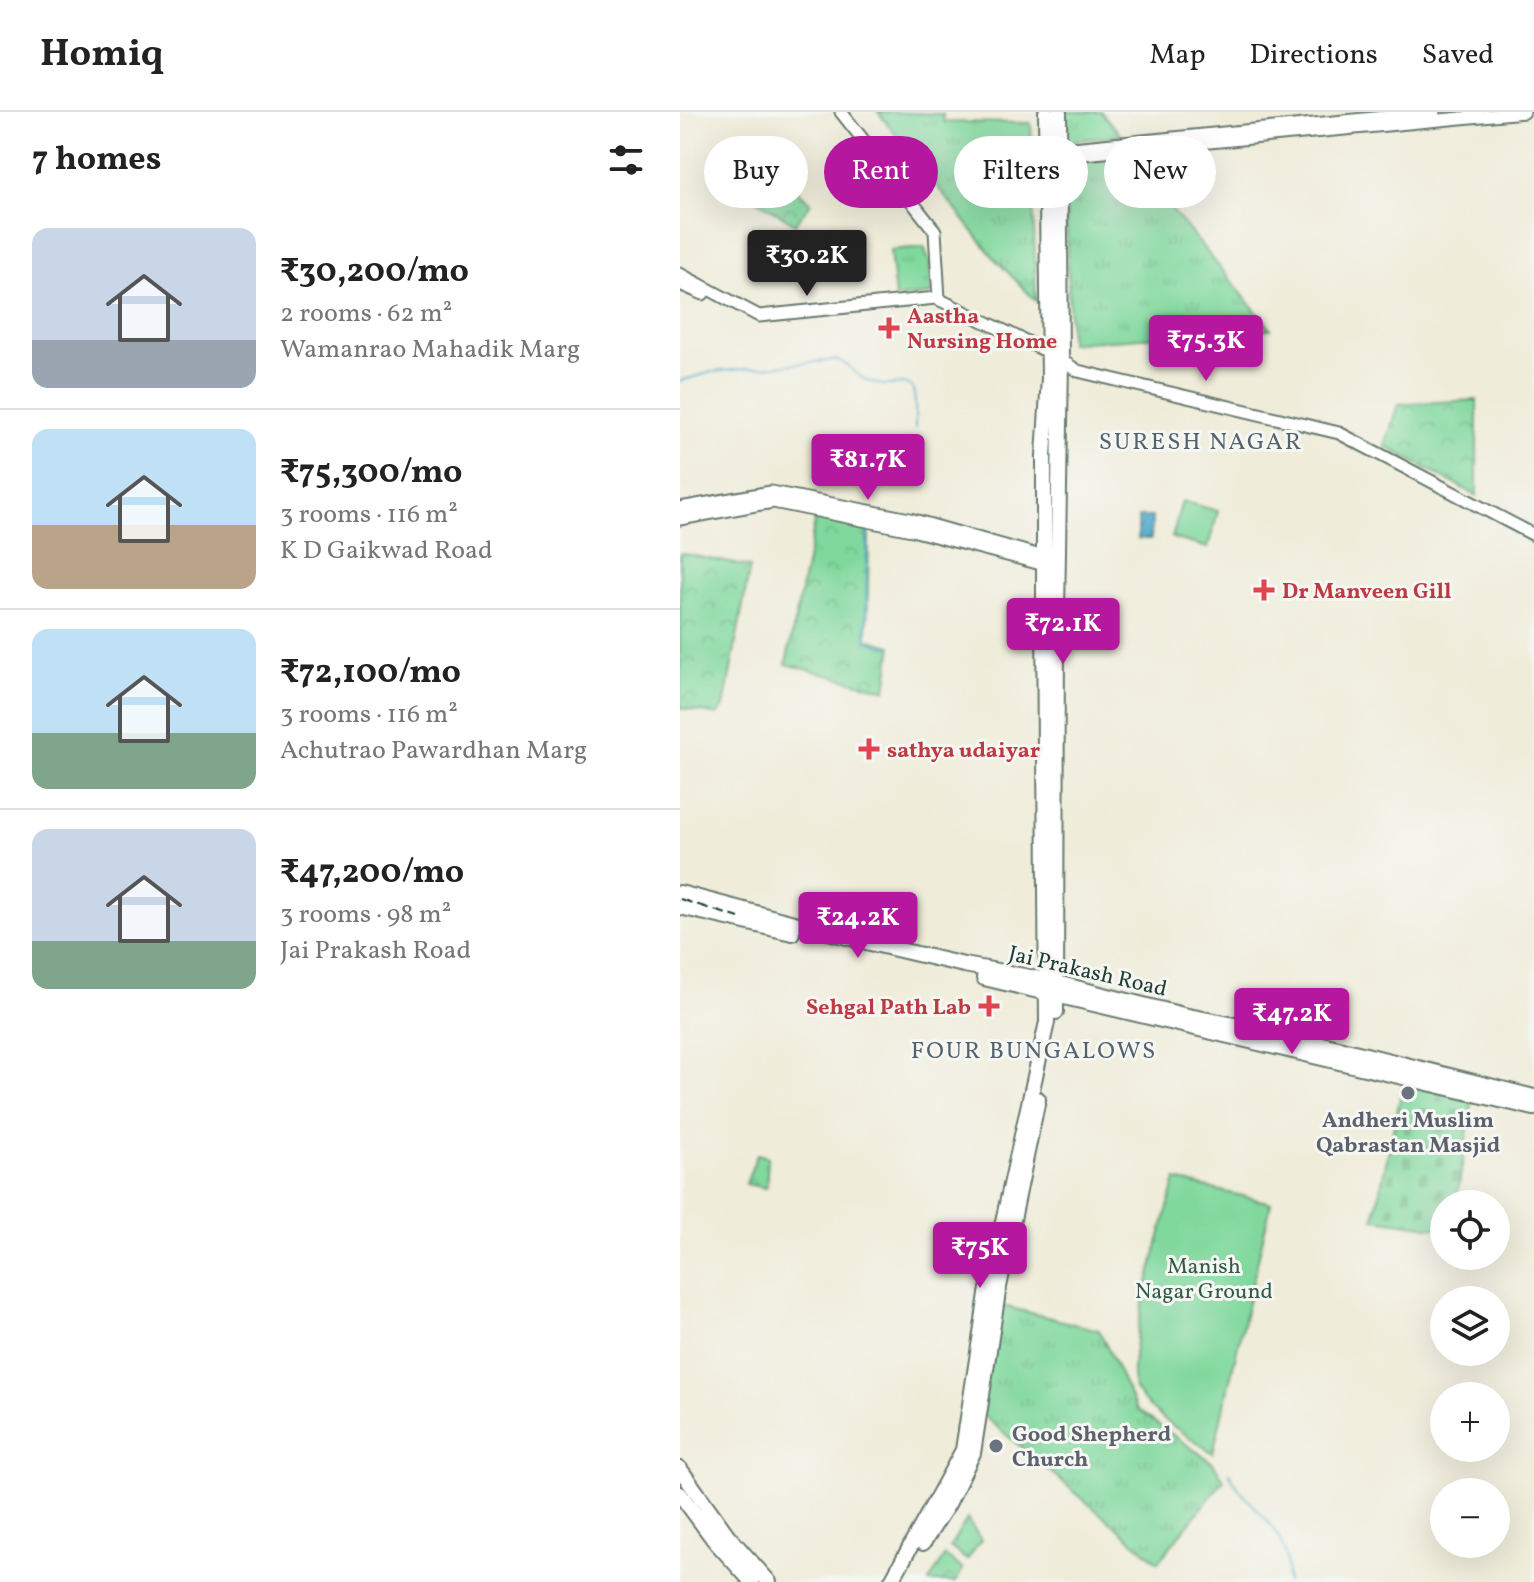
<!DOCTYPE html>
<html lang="en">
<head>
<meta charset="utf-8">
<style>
	:root { --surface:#fff; --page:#f2f2f2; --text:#222; --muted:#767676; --line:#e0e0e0; --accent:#b5179e }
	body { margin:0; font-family:Vollkorn,serif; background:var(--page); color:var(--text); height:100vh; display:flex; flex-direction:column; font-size:30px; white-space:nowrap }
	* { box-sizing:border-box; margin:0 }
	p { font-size:26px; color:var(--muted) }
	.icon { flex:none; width:44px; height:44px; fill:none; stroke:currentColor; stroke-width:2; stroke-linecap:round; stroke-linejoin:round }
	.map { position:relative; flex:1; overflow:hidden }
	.side { display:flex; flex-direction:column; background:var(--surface); width:680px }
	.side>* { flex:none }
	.banner { position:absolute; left:24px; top:24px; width:710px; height:72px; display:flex; gap:16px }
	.fabs { position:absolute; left:750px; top:1078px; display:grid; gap:16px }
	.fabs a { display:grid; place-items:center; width:80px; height:80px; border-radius:50%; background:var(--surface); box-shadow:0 8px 32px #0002; font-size:40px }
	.price { position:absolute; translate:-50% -68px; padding:0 18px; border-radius:8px; background:var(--accent); color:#fff; font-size:26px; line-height:52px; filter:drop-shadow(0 2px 4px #0008) }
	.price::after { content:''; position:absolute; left:50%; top:48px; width:24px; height:18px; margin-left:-12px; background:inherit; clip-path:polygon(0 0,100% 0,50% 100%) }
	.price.on { background:#222; color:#fff }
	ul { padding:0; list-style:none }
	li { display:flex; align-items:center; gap:24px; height:200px; padding:0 32px }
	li+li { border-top:2px solid var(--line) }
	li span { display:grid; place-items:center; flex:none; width:224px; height:160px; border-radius:16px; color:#555 }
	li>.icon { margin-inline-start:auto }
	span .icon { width:96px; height:96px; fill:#fffc; stroke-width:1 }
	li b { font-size:34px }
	h2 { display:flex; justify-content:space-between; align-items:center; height:96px; padding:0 32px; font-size:34px }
	.tag { padding:0 28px; border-radius:36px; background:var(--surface); box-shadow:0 8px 32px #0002; font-size:28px; line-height:72px }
	.tag.on { background:var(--accent); color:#fff }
	header { display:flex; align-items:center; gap:48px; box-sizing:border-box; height:112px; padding:0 40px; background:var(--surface); border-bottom:2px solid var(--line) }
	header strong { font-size:38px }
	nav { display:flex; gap:44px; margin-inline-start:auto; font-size:28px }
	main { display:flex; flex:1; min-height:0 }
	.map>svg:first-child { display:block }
	.grass { fill:url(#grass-tufts); stroke:#508a68; stroke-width:2 }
	.cemetery { fill:url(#cemetery-stones); stroke:#508a68; stroke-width:2 }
	.park { fill:url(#park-crowns); stroke:#508a68; stroke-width:2 }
	.pitch { fill:#80d89d; stroke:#508a68; stroke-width:2 }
	.water { fill:url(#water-ripples); stroke:#34727e; stroke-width:2 }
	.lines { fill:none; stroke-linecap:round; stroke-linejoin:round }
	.stream { stroke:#4aa8c9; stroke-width:2 }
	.minor-casing { stroke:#687a6e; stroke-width:15 }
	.major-casing { stroke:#687a6e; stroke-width:18 }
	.minor { stroke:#fff; stroke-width:11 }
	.major { stroke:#fff; stroke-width:14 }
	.rail { stroke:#1f3d34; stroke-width:2; stroke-dasharray:12 6; stroke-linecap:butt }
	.health-dot { fill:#e0444e; stroke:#f6f6f2; stroke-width:3 }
	.worship-dot { fill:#6b7280; stroke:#f6f6f2; stroke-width:3 }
	.labels { text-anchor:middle; stroke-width:6; stroke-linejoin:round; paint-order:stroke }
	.health-label { font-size:22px; font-weight:bold; fill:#be3a42; stroke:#f6f6f2; text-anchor:start }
	.street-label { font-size:22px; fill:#1f3d34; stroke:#f6f6f2 }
	.worship-label { font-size:22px; font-weight:bold; fill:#5b616d; stroke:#f6f6f2 }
	.park-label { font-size:22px; fill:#325c49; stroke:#f6f6f2 }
	.neighbourhood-label { font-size:24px; letter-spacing:2px; fill:#54646e; stroke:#f6f6f2 }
</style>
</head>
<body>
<header>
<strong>Homiq</strong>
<nav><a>Map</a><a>Directions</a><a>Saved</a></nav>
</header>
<main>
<section class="side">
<h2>7 homes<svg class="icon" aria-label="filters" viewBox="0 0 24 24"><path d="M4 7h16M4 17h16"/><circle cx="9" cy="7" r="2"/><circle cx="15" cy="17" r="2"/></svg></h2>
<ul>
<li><span style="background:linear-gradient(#c9d6e8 70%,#9aa5b1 0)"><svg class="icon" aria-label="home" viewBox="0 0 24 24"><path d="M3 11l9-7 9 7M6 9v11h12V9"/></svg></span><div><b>₹30,200/mo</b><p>2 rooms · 62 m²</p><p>Wamanrao Mahadik Marg</p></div></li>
<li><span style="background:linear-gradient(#bfe0f5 60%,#b9a48a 0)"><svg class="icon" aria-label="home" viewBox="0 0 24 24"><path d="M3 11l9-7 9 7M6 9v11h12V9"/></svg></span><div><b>₹75,300/mo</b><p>3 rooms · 116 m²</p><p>K D Gaikwad Road</p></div></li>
<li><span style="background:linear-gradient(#bfe0f5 65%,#7fa58c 0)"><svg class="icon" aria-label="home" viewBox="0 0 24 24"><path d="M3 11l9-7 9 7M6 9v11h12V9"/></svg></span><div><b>₹72,100/mo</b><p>3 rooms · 116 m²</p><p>Achutrao Pawardhan Marg</p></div></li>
<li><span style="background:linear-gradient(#c9d6e8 70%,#7fa58c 0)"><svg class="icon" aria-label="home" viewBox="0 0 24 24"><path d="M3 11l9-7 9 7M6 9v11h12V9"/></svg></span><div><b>₹47,200/mo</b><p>3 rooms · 98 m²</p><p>Jai Prakash Road</p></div></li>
</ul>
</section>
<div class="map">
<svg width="854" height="1470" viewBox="0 0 854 1470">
	<defs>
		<pattern id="grass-tufts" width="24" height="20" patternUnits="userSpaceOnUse" patternTransform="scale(2)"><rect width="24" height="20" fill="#80d89d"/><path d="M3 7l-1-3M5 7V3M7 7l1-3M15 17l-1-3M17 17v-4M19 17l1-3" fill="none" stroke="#6eba88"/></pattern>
		<pattern id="cemetery-stones" width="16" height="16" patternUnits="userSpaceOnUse" patternTransform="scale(2)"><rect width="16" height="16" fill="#80d89d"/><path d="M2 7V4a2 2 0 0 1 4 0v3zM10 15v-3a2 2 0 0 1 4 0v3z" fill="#6eba88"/></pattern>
		<pattern id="park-crowns" width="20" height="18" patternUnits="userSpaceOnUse" patternTransform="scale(2)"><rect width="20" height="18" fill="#80d89d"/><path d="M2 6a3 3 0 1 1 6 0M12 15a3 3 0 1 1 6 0" fill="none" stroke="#6eba88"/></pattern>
		<pattern id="water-ripples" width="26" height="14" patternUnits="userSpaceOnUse" patternTransform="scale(2)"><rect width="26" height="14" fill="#4aa8c9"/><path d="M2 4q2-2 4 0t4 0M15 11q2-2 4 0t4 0" fill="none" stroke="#3d8aa4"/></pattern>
	</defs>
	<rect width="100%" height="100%" fill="#f6f6f2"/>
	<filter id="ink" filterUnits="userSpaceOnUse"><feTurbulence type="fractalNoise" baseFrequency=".0125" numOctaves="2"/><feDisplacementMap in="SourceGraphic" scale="16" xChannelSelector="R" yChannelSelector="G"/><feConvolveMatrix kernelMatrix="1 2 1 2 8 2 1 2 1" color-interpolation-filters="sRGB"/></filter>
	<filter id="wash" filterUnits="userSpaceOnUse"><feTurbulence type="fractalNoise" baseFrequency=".006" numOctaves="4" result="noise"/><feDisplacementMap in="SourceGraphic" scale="32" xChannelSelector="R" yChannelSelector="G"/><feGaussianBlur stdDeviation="1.8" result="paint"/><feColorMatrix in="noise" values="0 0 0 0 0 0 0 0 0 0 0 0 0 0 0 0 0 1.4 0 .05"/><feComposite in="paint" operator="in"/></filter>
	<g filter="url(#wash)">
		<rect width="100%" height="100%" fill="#efecd9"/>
		<path class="grass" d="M198 0 263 2 264 10 351 11 356 189 315 147Z
			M384 0H421L441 23 384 30Z
			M446 43 591 217 390 231 385 51Z
			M244 135 250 151 252 182 215 186 210 138Z
			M315 1192 419 1218 456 1297 533 1351 544 1368 478 1450 298 1299Z"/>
		<path class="cemetery" d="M723 972 793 986 776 1092H764V1117L694 1107Z"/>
		<path class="park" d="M72 38 131 91 115 112 42 66Z
			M797 288V384L705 334 718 292Z
			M136 405 189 417 187 527 212 534 206 578 106 552Z
			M0 441 70 455 44 595 37 603 0 596Z
			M77 1042 88 1045 86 1076 66 1072Z
			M287 1407 301 1428 287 1448 270 1435Z
			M265 1444 283 1457 276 1470H249Z"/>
		<path class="pitch" d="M502 389 538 399 528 436 492 426Z
			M496 1068 591 1091 533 1341C507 1323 474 1305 456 1279 441 1254 486 1102 496 1068Z"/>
		<path class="water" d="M458 405H472L471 427H458Z"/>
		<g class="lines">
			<path class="stream" d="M0 269 32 260 157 248C170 252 176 264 188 269 227 284 237 247 235 316
				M187 418 186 529 210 536
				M549 1360C563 1391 599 1409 606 1444 608 1452 607 1462 607 1470"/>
		</g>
	</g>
	<g filter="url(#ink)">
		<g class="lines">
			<defs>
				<path id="minor" d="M161 0 255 119 259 187
					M372 38 754 0
					M372 45 844 0
					M0 162 79 204 256 186 368 240 398 259 659 321 854 423
					M0 172 23 182
					M0 396 91 380 230 407 371 447
					M0 407 93 390 232 418 365 453 371 452"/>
				<path id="major" d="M0 781 190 831 284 853 361 867 503 903 602 922 854 985
					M0 795 112 821
					M304 866 854 996
					M376 900 377 502 381 248 379 0
					M0 1357 48 1424 89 1470
					M0 1382 35 1429 72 1470
					M243 1431 268 1392 293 1341 318 1180 358 987
					M211 1470 283 1338 307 1182 367 910 364 502V343L369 266 366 0"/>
			</defs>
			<use href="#minor" class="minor-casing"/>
			<use href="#major" class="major-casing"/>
			<use href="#minor" class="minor"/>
			<use href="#major" class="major"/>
			<path class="rail" d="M0 787 59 806"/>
		</g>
	</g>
	<g class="health-dot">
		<path d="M205 204h8v8h8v8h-8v8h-8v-8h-8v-8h8z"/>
		<path d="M580 466h8v8h8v8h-8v8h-8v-8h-8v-8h8z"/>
		<path d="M185 625h8v8h8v8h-8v8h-8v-8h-8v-8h8z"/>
		<path d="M305 882h8v8h8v8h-8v8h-8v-8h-8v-8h8z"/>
	</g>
	<g class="worship-dot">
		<circle cx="728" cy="981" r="8"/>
		<circle cx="316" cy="1334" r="8"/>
	</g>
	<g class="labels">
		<g class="health-label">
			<text x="227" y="211">Aastha<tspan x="227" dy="25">Nursing Home</tspan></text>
			<text x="602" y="486">Dr Manveen Gill</text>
			<text x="207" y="645">sathya udaiyar</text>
			<text x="291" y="902" text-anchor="end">Sehgal Path Lab</text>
		</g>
		<g class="street-label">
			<text transform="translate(408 858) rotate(13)" y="8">Jai Prakash Road</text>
		</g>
		<g class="worship-label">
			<text x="728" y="1015">Andheri Muslim<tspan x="728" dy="25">Qabrastan Masjid</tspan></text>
			<text x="332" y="1329" text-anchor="start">Good Shepherd<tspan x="332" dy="25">Church</tspan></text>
		</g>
		<g class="park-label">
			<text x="524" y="1161">Manish<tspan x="524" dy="25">Nagar Ground</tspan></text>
		</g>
		<g class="neighbourhood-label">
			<text x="521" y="337">SURESH NAGAR</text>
			<text x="354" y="946">FOUR BUNGALOWS</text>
		</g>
	</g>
</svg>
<div class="fabs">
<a><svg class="icon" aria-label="locate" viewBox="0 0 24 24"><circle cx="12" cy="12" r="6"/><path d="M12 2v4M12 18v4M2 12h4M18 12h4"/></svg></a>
<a><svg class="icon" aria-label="layers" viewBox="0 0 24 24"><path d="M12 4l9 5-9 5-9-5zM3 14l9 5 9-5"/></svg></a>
<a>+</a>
<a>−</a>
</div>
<b class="price on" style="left:127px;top:186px">₹30.2K</b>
<b class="price" style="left:526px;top:271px">₹75.3K</b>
<b class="price" style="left:188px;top:390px">₹81.7K</b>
<b class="price" style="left:383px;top:554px">₹72.1K</b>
<b class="price" style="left:178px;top:848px">₹24.2K</b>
<b class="price" style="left:612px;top:944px">₹47.2K</b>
<b class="price" style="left:300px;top:1178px">₹75K</b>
<div class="banner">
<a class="tag">Buy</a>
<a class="tag on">Rent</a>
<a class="tag">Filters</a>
<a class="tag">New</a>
</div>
</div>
</main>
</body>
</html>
